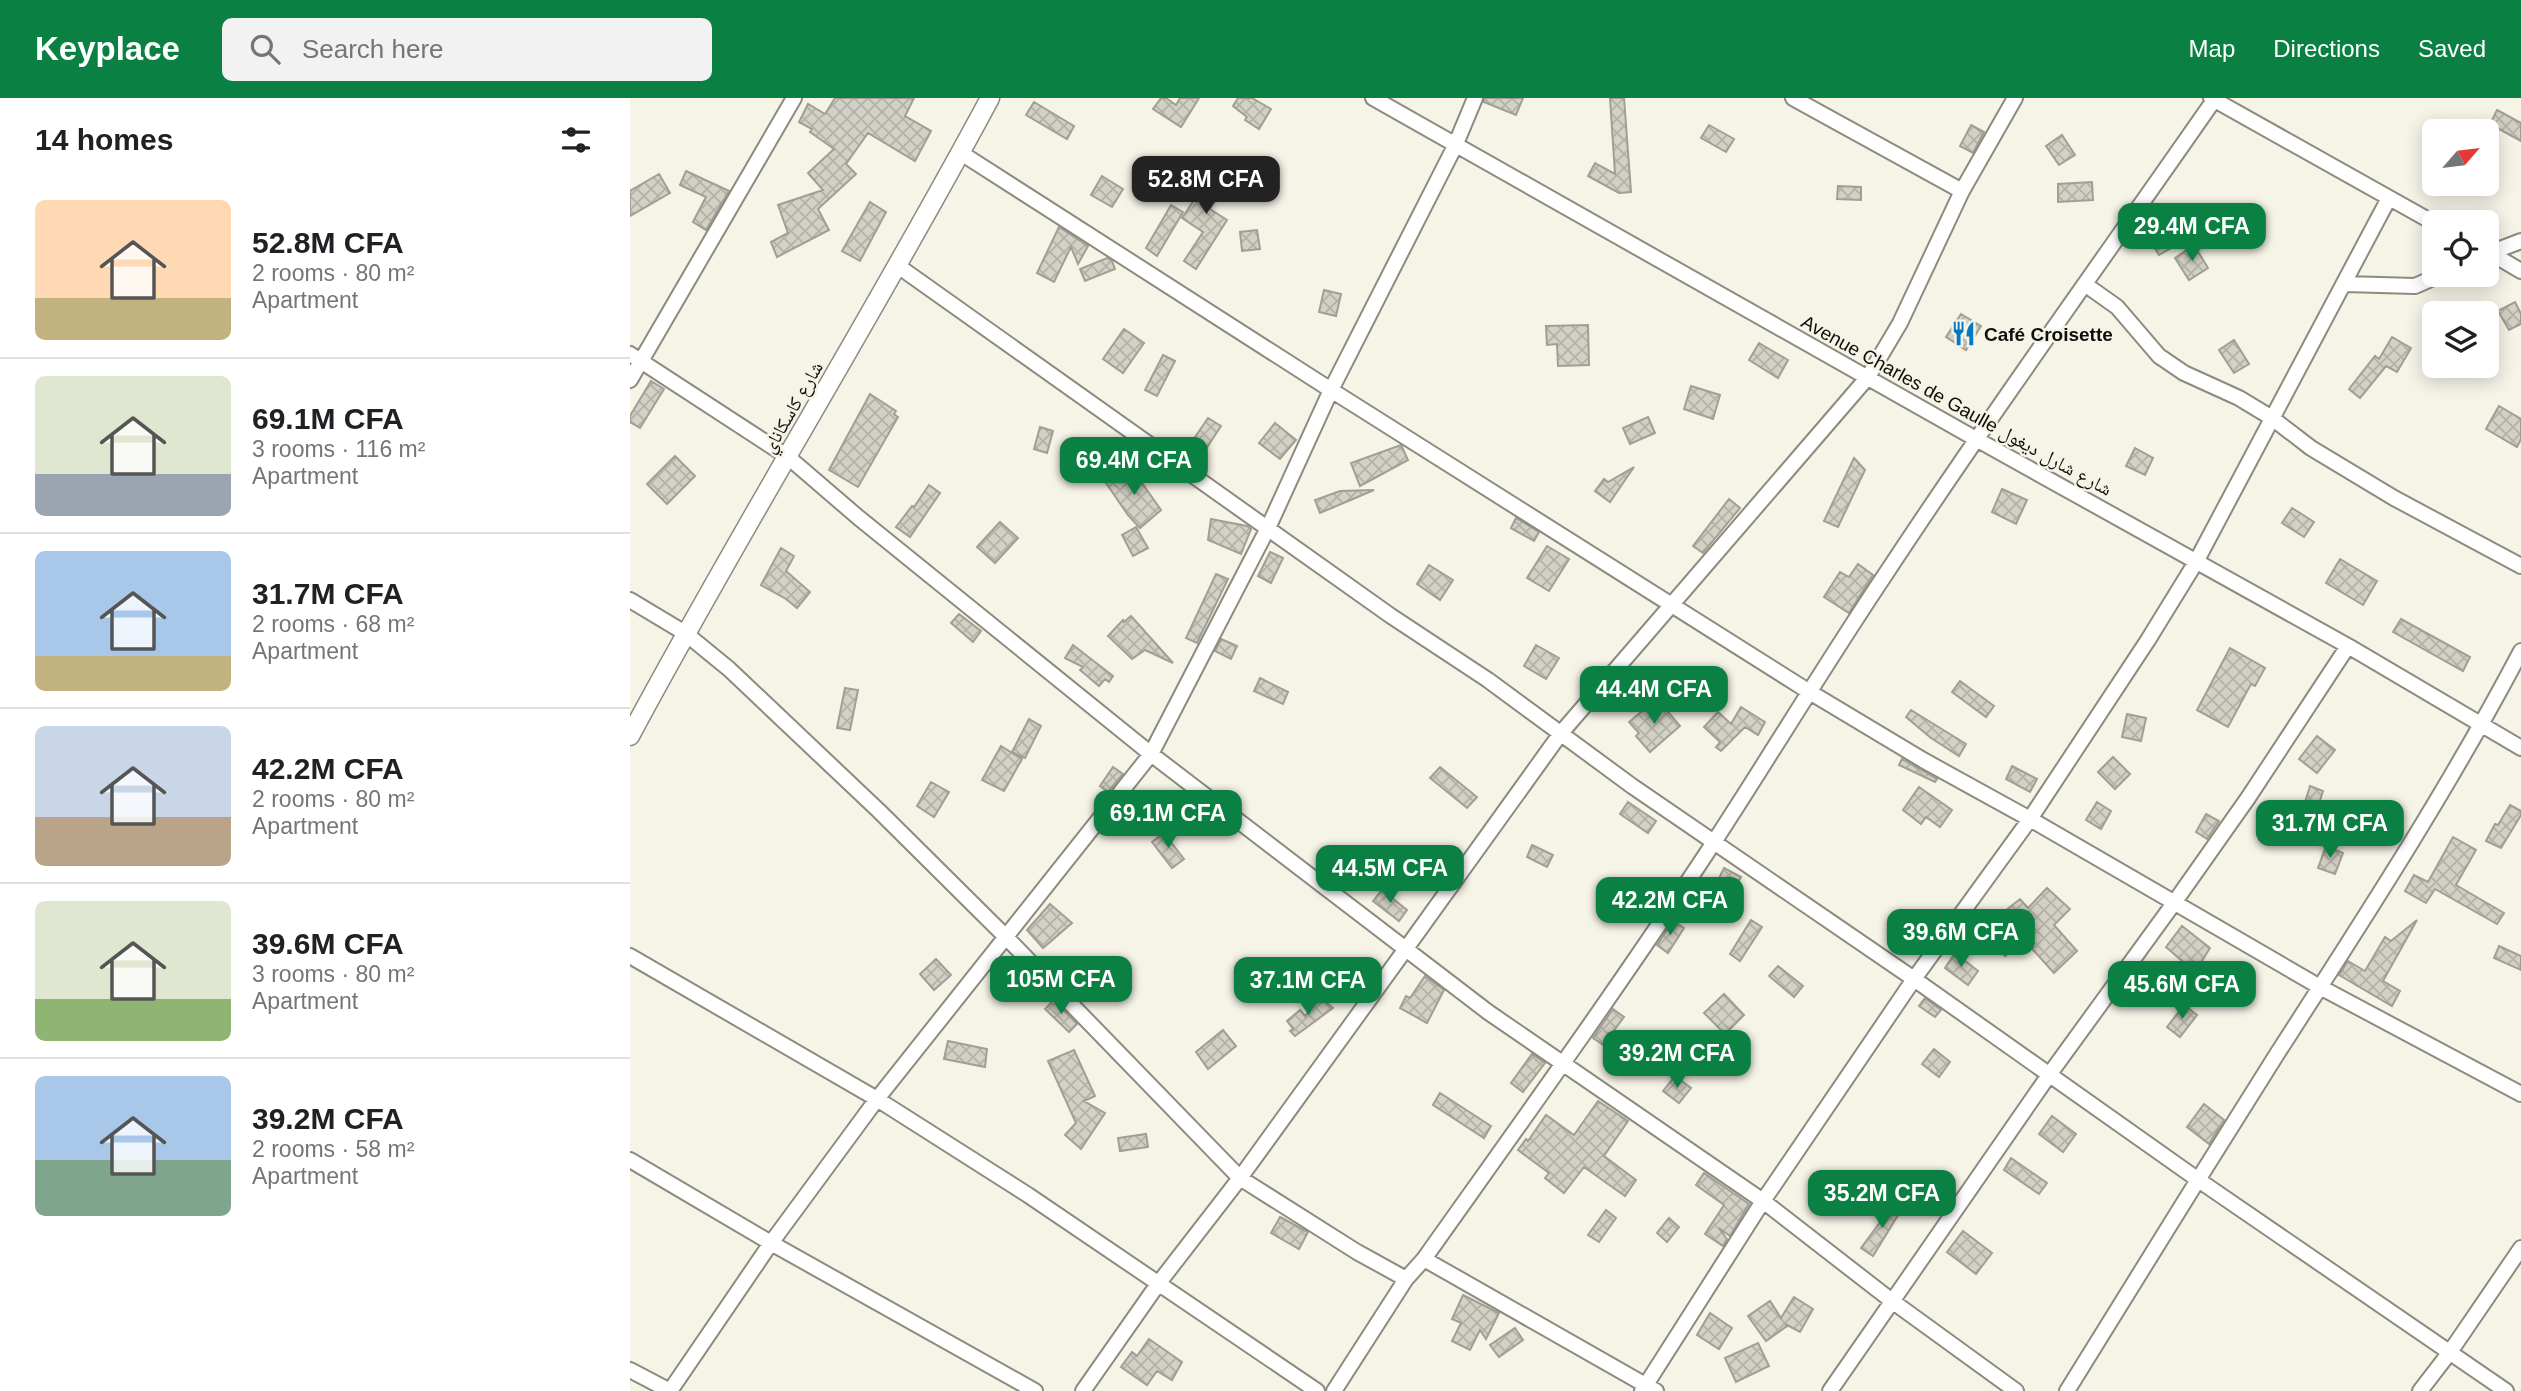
<!DOCTYPE html>
<html lang="en">
<head>
<meta charset="utf-8">
<style>
	:root { --surface:#fff; --page:#f2f2f2; --text:#202124; --muted:#757577; --line:#e0e0e0; --accent:#0b8043 }
	body { margin:0; font-family:Arial,"Noto Naskh Arabic",sans-serif; background:var(--page); color:var(--text); height:100vh; display:flex; flex-direction:column; font-size:26px; white-space:nowrap }
	* { box-sizing:border-box; margin:0 }
	p { font-size:23px; color:var(--muted) }
	.icon { flex:none; width:38px; height:38px; fill:none; stroke:currentColor; stroke-width:2; stroke-linecap:round; stroke-linejoin:round }
	.map { position:relative; flex:1; overflow:hidden }
	.panel { display:flex; flex-direction:column; background:var(--surface); width:630px }
	.panel>* { flex:none }
	.needle { width:46px; rotate:62deg }
	.tools { position:absolute; left:1792px; top:21px; display:grid; gap:14px }
	.tools a { display:grid; place-items:center; width:77px; height:77px; border-radius:10px; background:var(--surface); box-shadow:0 4px 18px #0003; font-size:35px }
	.price { position:absolute; translate:-50% -60px; padding:0 16px; border-radius:14px; background:var(--accent); color:#fff; font-size:23px; line-height:46px; filter:drop-shadow(0 2px 4px #0008) }
	.price::after { content:''; position:absolute; left:50%; top:42px; width:21px; height:16px; margin-left:-10px; background:inherit; clip-path:polygon(0 0,100% 0,50% 100%) }
	.price.on { background:#222; color:#fff }
	ul { padding:0; list-style:none }
	li { display:flex; align-items:center; gap:21px; height:175px; padding:0 35px }
	li+li { border-top:2px solid var(--line) }
	li span { display:grid; place-items:center; flex:none; width:196px; height:140px; border-radius:10px; color:#555 }
	li>.icon { margin-inline-start:auto }
	span .icon { width:84px; height:84px; fill:#fffc; stroke-width:1 }
	li b { font-size:30px }
	h2 { display:flex; justify-content:space-between; align-items:center; height:84px; padding:0 35px; font-size:30px }
	header { display:flex; align-items:center; gap:42px; box-sizing:border-box; height:98px; padding:0 35px; background:var(--accent); color:#fff }
	header strong { font-size:33px }
	nav { display:flex; gap:38px; margin-inline-start:auto; font-size:24px }
	.search { width:490px; height:63px; background:var(--page); display:flex; align-items:center; gap:18px; box-sizing:border-box; padding:0 24px; border-radius:10px; color:var(--muted); font-size:26px }
	main { display:flex; flex:1; min-height:0 }
	.map>svg:first-child { display:block }
	.building { fill:url(#building-cross-hatch); stroke:#a19e93; stroke-width:2 }
	.lines { fill:none; stroke-linecap:round; stroke-linejoin:round }
	.minor-casing { stroke:#8d8a7f; stroke-width:18 }
	.tertiary-casing { stroke:#8d8a7f; stroke-width:21 }
	.minor { stroke:#fff; stroke-width:14 }
	.tertiary { stroke:#fff; stroke-width:18 }
	.labels { text-anchor:middle; stroke-width:5; stroke-linejoin:round; paint-order:stroke }
	.poi-label { font-size:19px; font-weight:bold; fill:#0f0e0a; stroke:#f6f3e7; text-anchor:start }
	.street-label { font-size:19px; fill:#0f0e0a; stroke:#f6f3e7 }
</style>
</head>
<body>
<header>
<strong>Keyplace</strong>
<div class="search"><svg class="icon" aria-label="search" viewBox="0 0 24 24"><circle cx="10" cy="10" r="6"/><path d="M15 15l6 6"/></svg>Search here</div>
<nav><a>Map</a><a>Directions</a><a>Saved</a></nav>
</header>
<main>
<section class="panel">
<h2>14 homes<svg class="icon" aria-label="filters" viewBox="0 0 24 24"><path d="M4 7h16M4 17h16"/><circle cx="9" cy="7" r="2"/><circle cx="15" cy="17" r="2"/></svg></h2>
<ul>
<li><span style="background:linear-gradient(#ffd9b3 70%,#c2b280 0)"><svg class="icon" aria-label="home" viewBox="0 0 24 24"><path d="M3 11l9-7 9 7M6 9v11h12V9"/></svg></span><div><b>52.8M CFA</b><p>2 rooms · 80 m²</p><p>Apartment</p></div></li>
<li><span style="background:linear-gradient(#dfe7d0 70%,#9aa5b1 0)"><svg class="icon" aria-label="home" viewBox="0 0 24 24"><path d="M3 11l9-7 9 7M6 9v11h12V9"/></svg></span><div><b>69.1M CFA</b><p>3 rooms · 116 m²</p><p>Apartment</p></div></li>
<li><span style="background:linear-gradient(#a9c7e8 75%,#c2b280 0)"><svg class="icon" aria-label="home" viewBox="0 0 24 24"><path d="M3 11l9-7 9 7M6 9v11h12V9"/></svg></span><div><b>31.7M CFA</b><p>2 rooms · 68 m²</p><p>Apartment</p></div></li>
<li><span style="background:linear-gradient(#c9d6e8 65%,#b9a48a 0)"><svg class="icon" aria-label="home" viewBox="0 0 24 24"><path d="M3 11l9-7 9 7M6 9v11h12V9"/></svg></span><div><b>42.2M CFA</b><p>2 rooms · 80 m²</p><p>Apartment</p></div></li>
<li><span style="background:linear-gradient(#dfe7d0 70%,#8fb573 0)"><svg class="icon" aria-label="home" viewBox="0 0 24 24"><path d="M3 11l9-7 9 7M6 9v11h12V9"/></svg></span><div><b>39.6M CFA</b><p>3 rooms · 80 m²</p><p>Apartment</p></div></li>
<li><span style="background:linear-gradient(#a9c7e8 60%,#7fa58c 0)"><svg class="icon" aria-label="home" viewBox="0 0 24 24"><path d="M3 11l9-7 9 7M6 9v11h12V9"/></svg></span><div><b>39.2M CFA</b><p>2 rooms · 58 m²</p><p>Apartment</p></div></li>
</ul>
</section>
<div class="map">
<svg width="1891" height="1293" viewBox="0 0 1891 1293">
	<defs>
		<pattern id="building-cross-hatch" width="8" height="8" patternUnits="userSpaceOnUse" patternTransform="scale(1.75)"><rect width="8" height="8" fill="#d3d1c5"/><path d="M0 0l8 8M0 8l8-8" fill="none" stroke="#b4b2a8"/></pattern>
	</defs>
	<rect width="100%" height="100%" fill="#f6f3e7"/>
	<path class="building" d="M205 0H284L275 18 301 33 285 63 238 35 216 66 226 76 188 111 199 132 147 159 141 144 158 135 148 107 193 92 178 75 204 51 180 34 182 31 169 24 178 6 195 16Z
		M531 0H536L546 7 550 0H569L551 29 523 11Z
		M608 0H622L641 11 629 31 615 22 617 19 603 8Z
		M854 0H893L886 17 854 4Z
		M980 0H994L1001 94 989 95 958 78 965 65 985 76Z
		M404 4 444 28 437 41 396 17Z
		M1867 12 1891 25V43L1860 26Z
		M1079 27 1104 41 1096 54 1071 40Z
		M1341 27 1354 34 1343 55 1330 48Z
		M1432 37 1445 57 1429 67 1416 48Z
		M586 69 601 79 580 111 597 122 566 171 554 163 573 134 552 120Z
		M56 73 99 93 76 132 63 124 76 99 50 87Z
		M29 76 40 95 0 118V93Z
		M472 78 493 91 482 109 461 97Z
		M1462 84 1463 102 1428 104V86Z
		M1208 88 1231 89V102L1207 101Z
		M240 104 256 114 230 163 212 153Z
		M541 107 553 114 527 158 516 150Z
		M1526 121 1543 149 1529 157 1512 129Z
		M429 129 458 148 448 166 441 149 424 184 407 175Z
		M627 132 630 151 612 153 610 134Z
		M1564 147 1578 170 1559 182 1545 160Z
		M477 160 482 163 485 171 455 183 450 171Z
		M694 192 711 196 706 218 689 214Z
		M1885 204 1891 216V226L1879 232 1868 213Z
		M1331 216 1351 228 1336 252 1316 239Z
		M958 227 959 267 928 268 927 246 917 247 916 228Z
		M494 231 514 245 493 275 473 261Z
		M1762 239 1781 250 1767 274 1756 268 1730 300 1719 291 1745 258 1749 261Z
		M1604 242 1619 266 1604 275 1589 252Z
		M1129 245 1158 262 1148 280 1119 262Z
		M533 257 545 263 527 298 515 292Z
		M21 283 34 291 10 330 0 324V318Z
		M1061 288 1090 297 1083 321 1054 311Z
		M240 296 266 313 264 316 268 319 228 389 199 372Z
		M1869 308 1891 321V341L1887 349 1856 331Z
		M1018 319 1025 335 1000 346 993 330Z
		M578 320 591 328 574 354 561 345Z
		M645 325 666 342 650 361 629 345Z
		M410 329 423 333 417 355 404 351Z
		M771 347 778 362 730 388 721 365Z
		M1505 350 1523 360 1515 377 1496 368Z
		M45 358 65 378 37 406 17 386Z
		M1224 360 1235 372 1208 429 1194 423Z
		M500 368 531 412 510 430 498 417 476 385Z
		M1004 369 980 404 965 393 974 381 978 384Z
		M299 387 310 395 280 439 266 429 282 408 284 409Z
		M1372 391 1397 402 1386 426 1362 414Z
		M744 392 690 415 685 402 710 393Z
		M1099 401 1110 410 1073 455 1063 448Z
		M1662 410 1684 424 1674 439 1652 425Z
		M886 420 909 434 904 443 881 430Z
		M581 421 617 428 621 431 611 456 578 442Z
		M370 424 388 440 365 465 347 449Z
		M506 429 518 450 503 458 492 437Z
		M917 448 939 461 919 493 897 480Z
		M151 450 164 458 156 473 180 494 167 510 156 501 131 487Z
		M640 454 653 460 641 485 628 478Z
		M1710 461 1747 483 1733 507 1696 485Z
		M1228 466 1243 477 1219 515 1194 499 1210 474 1219 479Z
		M799 467 823 482 810 502 787 486Z
		M586 476 598 481 567 545 556 540Z
		M329 516 351 533 343 544 321 525Z
		M501 518 543 565 515 552 502 561 478 538 493 522 494 524Z
		M1771 521 1840 559 1833 573 1763 534Z
		M591 541 607 548 601 561 585 553Z
		M443 547 483 578 479 584 475 581 469 588 450 572 453 569 435 560Z
		M906 547 929 560 916 581 894 568Z
		M1600 550 1635 570 1625 588 1621 586 1598 629 1567 612Z
		M630 580 658 594 653 606 624 593Z
		M1330 583 1364 608 1356 619 1322 594Z
		M215 590 228 592 220 632 207 630Z
		M1023 604 1030 612 1034 609 1050 628 1020 654 1006 638 1009 635 999 624Z
		M1111 609 1135 624 1128 637 1115 629 1091 653 1086 649 1090 644 1074 629 1088 614 1101 626Z
		M1281 612 1336 646 1329 658 1301 640 1276 619Z
		M1497 616 1516 620 1511 643 1492 639Z
		M399 621 411 628 395 660 382 654Z
		M1687 638 1705 652 1687 675 1669 661Z
		M371 648 392 661 374 693 352 682Z
		M1483 659 1500 676 1485 691 1468 674Z
		M1272 661 1288 670 1307 681 1305 684 1269 667Z
		M1382 668 1407 681 1400 694 1376 681Z
		M483 669 493 676 478 694 470 688Z
		M810 669 847 699 837 710 800 680Z
		M301 684 319 694 304 719 287 708Z
		M1680 688 1693 693 1680 734 1667 730Z
		M1289 689 1322 712 1310 729 1296 719 1291 726 1273 712Z
		M998 704 1026 723 1018 735 990 716Z
		M1467 704 1481 713 1471 731 1456 722Z
		M1880 707 1891 713V717L1871 750 1856 743 1865 726 1868 727Z
		M1576 716 1589 723 1577 741 1566 734Z
		M534 735 554 761 542 770 522 744Z
		M1823 739 1846 752 1826 787 1874 815 1867 826 1805 791 1796 805 1775 793 1784 777 1798 784Z
		M902 747 923 757 917 769 897 759Z
		M1696 748 1713 755 1705 776 1688 770Z
		M1094 770 1111 779 1091 817 1075 808Z
		M986 782 1011 798 1002 810 978 795Z
		M1417 790 1440 811 1424 827 1447 853 1424 875 1395 843 1375 858 1358 835 1381 819 1375 813 1390 801 1398 810Z
		M752 792 777 812 769 823 743 803Z
		M420 806 442 825 413 850 397 832Z
		M1121 822 1132 829 1110 863 1100 856Z
		M1787 822 1753 883 1770 893 1762 908 1709 877 1718 863 1735 873 1755 839 1761 843Z
		M1043 823 1054 830 1038 855 1027 847Z
		M1552 828 1580 850 1565 874 1536 849Z
		M1869 848 1891 858V872L1864 860Z
		M1325 855 1348 873 1338 887 1315 870Z
		M306 861 321 877 304 892 290 876Z
		M1148 868 1173 888 1164 899 1139 878Z
		M795 878 814 892 797 925 770 910 776 898 780 900Z
		M1094 896 1114 917 1095 936 1074 915Z
		M691 900 703 910 665 938 660 933 663 931 657 923 670 912 675 918Z
		M1295 900 1311 912 1305 919 1289 908Z
		M424 902 447 926 439 934 415 911Z
		M1554 907 1567 917 1550 939 1537 929Z
		M983 911 994 919 973 947 963 940Z
		M593 932 606 948 578 971 566 954Z
		M1037 935 1066 962 1052 977 1023 949Z
		M318 943 357 951 355 969 314 961Z
		M1304 951 1320 964 1309 979 1292 966Z
		M444 952 465 998 454 1003 475 1015 451 1051 435 1037 446 1025 418 963Z
		M902 956 915 965 893 994 881 985Z
		M1045 978 1061 990 1049 1005 1033 993Z
		M810 995 861 1028 854 1040 803 1007Z
		M968 1003 998 1023 974 1058 1006 1082 995 1098 954 1069 934 1095 915 1080 919 1075 888 1052 896 1041 898 1043 916 1017 944 1037Z
		M1574 1006 1594 1022 1579 1046 1557 1029Z
		M1422 1018 1446 1036 1433 1054 1409 1036Z
		M516 1036 518 1049 490 1053 488 1040Z
		M1381 1060 1417 1085 1409 1096 1374 1072Z
		M1074 1075 1119 1106 1100 1138 1089 1130 1097 1141 1093 1148 1075 1136 1094 1107 1066 1087Z
		M1265 1104 1273 1109 1243 1158 1231 1150Z
		M976 1112 986 1120 969 1144 958 1137Z
		M650 1119 678 1134 669 1151 641 1135Z
		M1039 1120 1049 1129 1037 1144 1027 1135Z
		M1333 1133 1362 1155 1346 1176 1317 1154Z
		M833 1197 869 1215 856 1241 850 1232 840 1252 822 1243 831 1225 822 1221Z
		M1164 1199 1183 1211 1170 1234 1155 1226 1157 1228 1136 1243 1118 1218 1140 1203 1151 1220Z
		M1080 1215 1102 1230 1089 1251 1067 1237Z
		M885 1230 893 1242 869 1259 860 1247Z
		M519 1241 552 1264 542 1282 527 1273 517 1287 491 1269 502 1254 507 1258Z
		M1128 1245 1139 1268 1106 1284 1095 1260Z"/>
	<g class="lines">
		<defs>
			<path id="minor" d="M743 0 1346 341 1718 548 1891 650
				M1163 0 1332 93
				M1581 0 1804 125
				M331 55 701 292 1178 593 1293 662 1400 721 1690 889 1891 996
				M1857 153 1891 173
				M1857 156 1891 143
				M268 168 761 518 858 582 1002 688 1284 881 1567 1081 1876 1293
				M1715 186 1785 188 1810 177
				M1456 187 1487 209 1529 258 1554 275 1609 300 1642 320 1681 350 1764 400 1891 468
				M0 256 158 359 229 420 521 656 858 914 1133 1103 1262 1203 1386 1293
				M0 282 164 0
				M0 502 55 535 99 571 249 713 375 838 610 1080 727 1154 776 1181
				M0 858 247 1001 398 1097 687 1293
				M0 1062 141 1145 405 1293
				M794 1161 1026 1293
				M0 1272 40 1293
				M40 1293 141 1145 247 1001 521 656 638 430 701 292 825 48 845 0
				M453 1293 528 1186 610 1080 775 852 931 635 1238 279 1270 225 1332 93 1385 0
				M704 1293 776 1181 794 1161C892 1023 991 886 1084 744 1142 655 1196 565 1255 477 1361 316 1474 160 1584 2
				M1012 1293 1133 1103 1284 881 1400 721 1518 542 1566 464 1759 100
				M1200 1293 1419 977 1544 805 1618 700 1718 548
				M1437 1293C1507 1180 1576 1068 1647 956 1732 824 1818 692 1891 553
				M1790 1293 1820 1254 1891 1150"/>
			<path id="tertiary" d="M0 638C115 423 245 215 360 0"/>
		</defs>
		<use href="#minor" class="minor-casing"/>
		<use href="#tertiary" class="tertiary-casing"/>
		<use href="#minor" class="minor"/>
		<use href="#tertiary" class="tertiary"/>
	</g>
	<defs>
		<symbol id="restaurant-bare" viewBox="-9 -9 18 18"><path d="M-5-6h1v4h1v-4h1v4h1v-4h1v5L-1.5 .5V6h-2V.5L-5-1ZM5-6V6H3V1.5H1.5Q1.5-4 5-6Z" fill="#017ac3" stroke="#f6f3e7" stroke-width="2.5" paint-order="stroke"/></symbol>
	</defs>
	<g fill-rule="evenodd">
		<use href="#restaurant-bare" x="1316" y="218" width="35" height="35"/>
	</g>
	<g class="labels">
		<g class="poi-label">
			<text x="1354" y="243">Café Croisette</text>
		</g>
		<g class="street-label">
			<text transform="translate(1327 307) rotate(29)" y="7">Avenue Charles de Gaulle شارع شارل ديغول</text>
			<text transform="translate(162 309) rotate(-60)" y="7">شارع كاسكاناي</text>
		</g>
	</g>
</svg>
<div class="tools">
<a><svg class="needle" viewBox="-14 -14 28 28"><path d="M0-13l5 13h-10z" fill="#e53935"/><path d="M0 13l5-13h-10z" fill="#757577"/></svg></a>
<a><svg class="icon" aria-label="locate" viewBox="0 0 24 24"><circle cx="12" cy="12" r="6"/><path d="M12 2v4M12 18v4M2 12h4M18 12h4"/></svg></a>
<a><svg class="icon" aria-label="layers" viewBox="0 0 24 24"><path d="M12 4l9 5-9 5-9-5zM3 14l9 5 9-5"/></svg></a>
</div>
<b class="price on" style="left:576px;top:118px">52.8M CFA</b>
<b class="price" style="left:1562px;top:165px">29.4M CFA</b>
<b class="price" style="left:504px;top:399px">69.4M CFA</b>
<b class="price" style="left:1024px;top:628px">44.4M CFA</b>
<b class="price" style="left:538px;top:752px">69.1M CFA</b>
<b class="price" style="left:1700px;top:762px">31.7M CFA</b>
<b class="price" style="left:760px;top:807px">44.5M CFA</b>
<b class="price" style="left:1040px;top:839px">42.2M CFA</b>
<b class="price" style="left:1331px;top:871px">39.6M CFA</b>
<b class="price" style="left:431px;top:918px">105M CFA</b>
<b class="price" style="left:678px;top:919px">37.1M CFA</b>
<b class="price" style="left:1552px;top:923px">45.6M CFA</b>
<b class="price" style="left:1047px;top:992px">39.2M CFA</b>
<b class="price" style="left:1252px;top:1132px">35.2M CFA</b>
</div>
</main>
</body>
</html>
